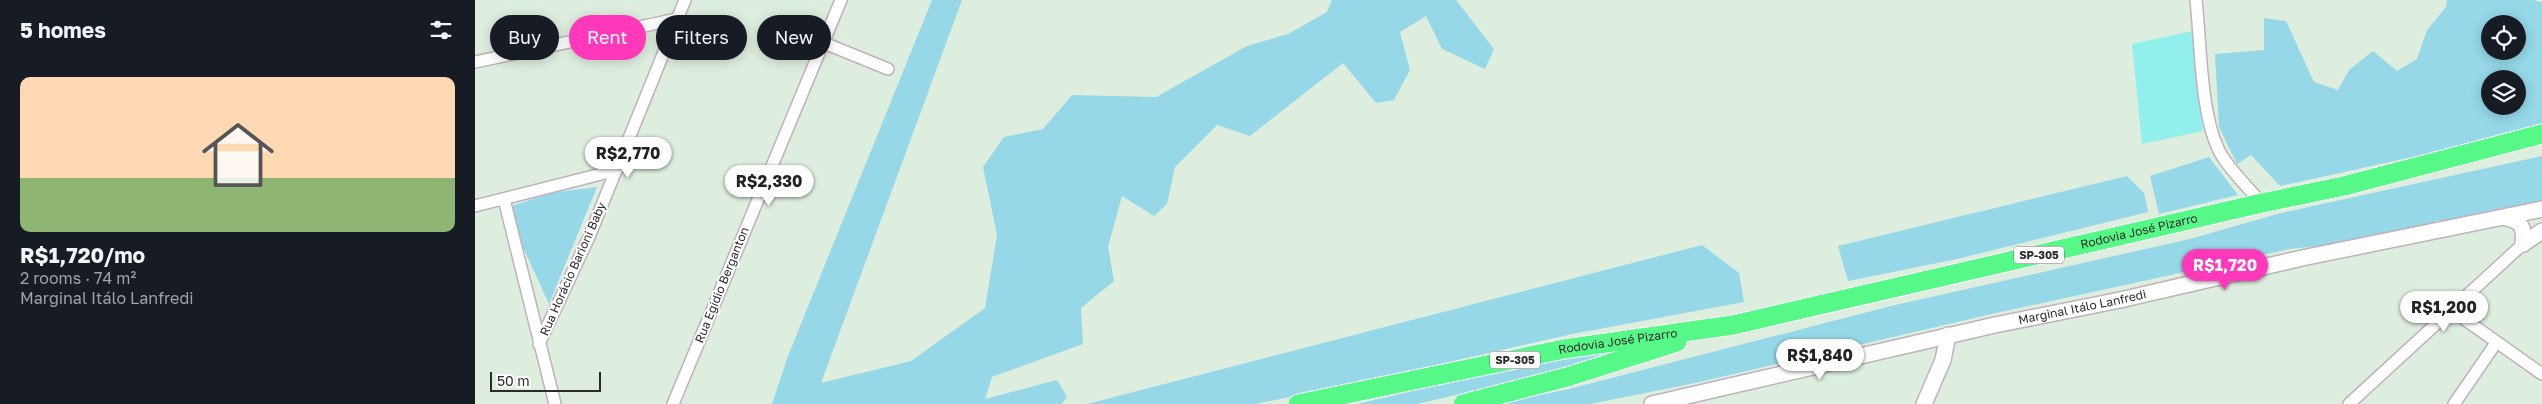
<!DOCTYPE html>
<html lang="en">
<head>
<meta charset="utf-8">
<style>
	:root { --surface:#171b24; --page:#242831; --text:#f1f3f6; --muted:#9ea1a6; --line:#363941; --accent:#ff39ba }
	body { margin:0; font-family:"Golos Text",sans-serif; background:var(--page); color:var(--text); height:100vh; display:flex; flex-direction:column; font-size:19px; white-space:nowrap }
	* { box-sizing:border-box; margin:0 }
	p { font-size:16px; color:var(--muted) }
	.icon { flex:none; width:28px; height:28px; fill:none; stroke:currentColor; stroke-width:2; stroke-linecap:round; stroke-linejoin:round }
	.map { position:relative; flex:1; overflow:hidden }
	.sheet { display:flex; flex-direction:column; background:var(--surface); width:475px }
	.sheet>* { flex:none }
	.banner { position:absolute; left:15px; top:15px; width:475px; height:45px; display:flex; gap:10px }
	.controls { position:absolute; left:2006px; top:15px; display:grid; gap:10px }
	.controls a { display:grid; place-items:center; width:45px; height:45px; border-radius:50%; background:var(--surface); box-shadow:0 2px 12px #0003; font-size:25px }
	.scale { position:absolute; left:15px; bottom:12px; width:111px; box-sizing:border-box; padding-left:5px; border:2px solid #2b2b2b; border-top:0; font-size:14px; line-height:18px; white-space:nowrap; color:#2b2b2b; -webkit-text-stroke:4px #fff; paint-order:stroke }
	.price { position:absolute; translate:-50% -42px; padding:0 11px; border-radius:18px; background:#fff; color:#222; font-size:16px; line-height:32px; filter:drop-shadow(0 1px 2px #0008) }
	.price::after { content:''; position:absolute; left:50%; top:30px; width:15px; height:11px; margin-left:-8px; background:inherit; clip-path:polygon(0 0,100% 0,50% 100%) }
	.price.active { background:var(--accent); color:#fff }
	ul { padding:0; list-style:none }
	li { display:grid; align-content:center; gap:10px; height:265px; padding:0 20px }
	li+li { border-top:1px solid var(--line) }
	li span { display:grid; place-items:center; height:155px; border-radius:10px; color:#555 }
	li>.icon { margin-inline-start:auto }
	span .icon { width:90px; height:90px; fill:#fffc; stroke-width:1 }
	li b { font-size:21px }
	h2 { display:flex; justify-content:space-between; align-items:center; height:60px; padding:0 20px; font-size:21px }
	.tag { padding:0 18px; border-radius:22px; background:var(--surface); box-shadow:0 2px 12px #0003; font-size:18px; line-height:45px }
	.tag.active { background:var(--accent); color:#fff }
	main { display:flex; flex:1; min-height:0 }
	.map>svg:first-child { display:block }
	.green { fill:#96d8e8; fill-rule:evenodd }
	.pitch { fill:#91f0ec }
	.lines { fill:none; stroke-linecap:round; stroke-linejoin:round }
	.minor-casing { stroke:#c0b1ba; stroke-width:14 }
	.tertiary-casing { stroke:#c0b1ba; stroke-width:18 }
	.primary-casing { stroke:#fff; stroke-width:21 }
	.minor { stroke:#fff; stroke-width:11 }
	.tertiary { stroke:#fff; stroke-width:15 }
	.primary { stroke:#56f988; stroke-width:19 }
	.labels { text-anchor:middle; stroke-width:4; stroke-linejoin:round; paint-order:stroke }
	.shield { fill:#fff; stroke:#6b6b6b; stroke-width:1 }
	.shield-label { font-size:11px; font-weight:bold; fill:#2b2b2b }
	.street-label { font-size:12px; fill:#2b2b2b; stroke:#fff }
</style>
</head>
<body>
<main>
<section class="sheet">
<h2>5 homes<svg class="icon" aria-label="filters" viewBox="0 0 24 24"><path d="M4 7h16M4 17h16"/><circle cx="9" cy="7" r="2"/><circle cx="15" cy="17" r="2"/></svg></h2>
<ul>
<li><span style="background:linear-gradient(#ffd9b3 65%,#8fb573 0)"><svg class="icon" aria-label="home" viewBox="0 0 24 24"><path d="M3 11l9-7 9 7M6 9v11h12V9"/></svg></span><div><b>R$1,720/mo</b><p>2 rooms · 74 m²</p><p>Marginal Itálo Lanfredi</p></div></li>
</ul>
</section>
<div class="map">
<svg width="2067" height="404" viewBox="0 0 2067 404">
	<rect width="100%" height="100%" fill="#ddeede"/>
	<path class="green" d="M457 0H487L346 383 436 361 510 308 522 235 508 167 529 137 568 129 597 95 681 97 772 46 813 34 852 12 857 0H981L1019 49 1010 69 967 49 951 16 925 32 935 70 919 100 901 103 868 63 775 136 742 125 700 167 692 204 679 216 647 196 633 247 639 281 606 308 608 344 517 377 510 399 582 380 592 397 587 404H297L313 356Z
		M1972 0H2058L2067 2V125L1942 156 1805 186 1776 155 1762 164 1744 127 1740 54 1789 50V18L1811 21 1839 82 1863 90 1874 70 1898 51 1922 71 1942 59 1952 30 1971 7ZM2015 24H2042V51H2015ZM2015 79H2042V106H2015Z
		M2067 156V202L1968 223 1963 220 1953 226 1869 243 1815 249 1521 313 1220 383 1115 404H1022L1098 388 1416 306 1715 239 1806 213Z
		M1734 157 1763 195 1684 214 1675 176Z
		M1652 176 1669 193 1673 212 1482 259 1373 281 1363 246Z
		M122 187 74 304 46 243 37 206 75 193Z
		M1227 245 1264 273 1269 302 1097 334 873 385 780 404H612Z
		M1147 349 1088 370 942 404H882L1088 356Z"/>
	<path class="pitch" d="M1717 31 1728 131 1667 144 1657 44Z"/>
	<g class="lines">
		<defs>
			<path id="minor" d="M1721 0C1726 43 1725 120 1747 156 1758 173 1773 188 1787 203
				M349 43 413 69
				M0 62 202 19
				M29 199 80 404
				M0 206 142 170
				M1975 309 2067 374
				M64 344 114 237 210 0
				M198 404 366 0
				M1874 404 2048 244
				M1979 404 2021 343"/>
			<g id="tertiary">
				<path d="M2031 218C2047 221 2050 229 2048 244"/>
				<path d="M2048 244 2067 231"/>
				<path id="s1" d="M1177 404 1520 325 1645 300 1827 258 2067 209"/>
				<path d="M1449 404 1468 360 1473 335"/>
			</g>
			<g id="primary">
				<path id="s2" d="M823 404 1089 349 1258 325 1787 203 1869 186 2067 134"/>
				<path d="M988 404 1092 377 1202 342"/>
			</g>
		</defs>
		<use href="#minor" class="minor-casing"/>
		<use href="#tertiary" class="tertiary-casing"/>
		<use href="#primary" class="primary-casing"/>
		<use href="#minor" class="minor"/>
		<use href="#tertiary" class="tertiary"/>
		<use href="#primary" class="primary"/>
	</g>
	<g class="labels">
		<g class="shield">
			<rect x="1539" y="246.5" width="50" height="17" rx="4"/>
			<rect x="1015" y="351.5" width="50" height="17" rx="4"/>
		</g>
		<g class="shield-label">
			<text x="1564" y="259">SP-305</text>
			<text x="1040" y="364">SP-305</text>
		</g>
		<g class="street-label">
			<text dy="4" stroke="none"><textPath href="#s2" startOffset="859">Rodovia José Pizarro</textPath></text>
			<text transform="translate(98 269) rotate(-66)" y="4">Rua Horácio Barioni Baby</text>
			<text transform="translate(247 285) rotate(-68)" y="4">Rua Egidio Berganton</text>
			<text dy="4" stroke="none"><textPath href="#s1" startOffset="441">Marginal Itálo Lanfredi</textPath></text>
			<text dy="4" stroke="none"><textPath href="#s2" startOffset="326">Rodovia José Pizarro</textPath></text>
		</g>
	</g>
</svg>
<div class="controls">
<a><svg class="icon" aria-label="locate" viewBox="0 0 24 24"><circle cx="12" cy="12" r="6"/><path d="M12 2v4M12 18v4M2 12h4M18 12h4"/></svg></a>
<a><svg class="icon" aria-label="layers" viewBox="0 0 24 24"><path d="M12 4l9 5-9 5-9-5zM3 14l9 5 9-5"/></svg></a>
</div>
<div class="scale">50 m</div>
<b class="price" style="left:153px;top:179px">R$2,770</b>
<b class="price" style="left:294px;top:207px">R$2,330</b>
<b class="price active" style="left:1750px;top:291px">R$1,720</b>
<b class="price" style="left:1969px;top:333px">R$1,200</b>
<b class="price" style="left:1345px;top:381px">R$1,840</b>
<div class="banner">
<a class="tag">Buy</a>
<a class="tag active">Rent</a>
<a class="tag">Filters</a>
<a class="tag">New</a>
</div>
</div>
</main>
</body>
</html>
